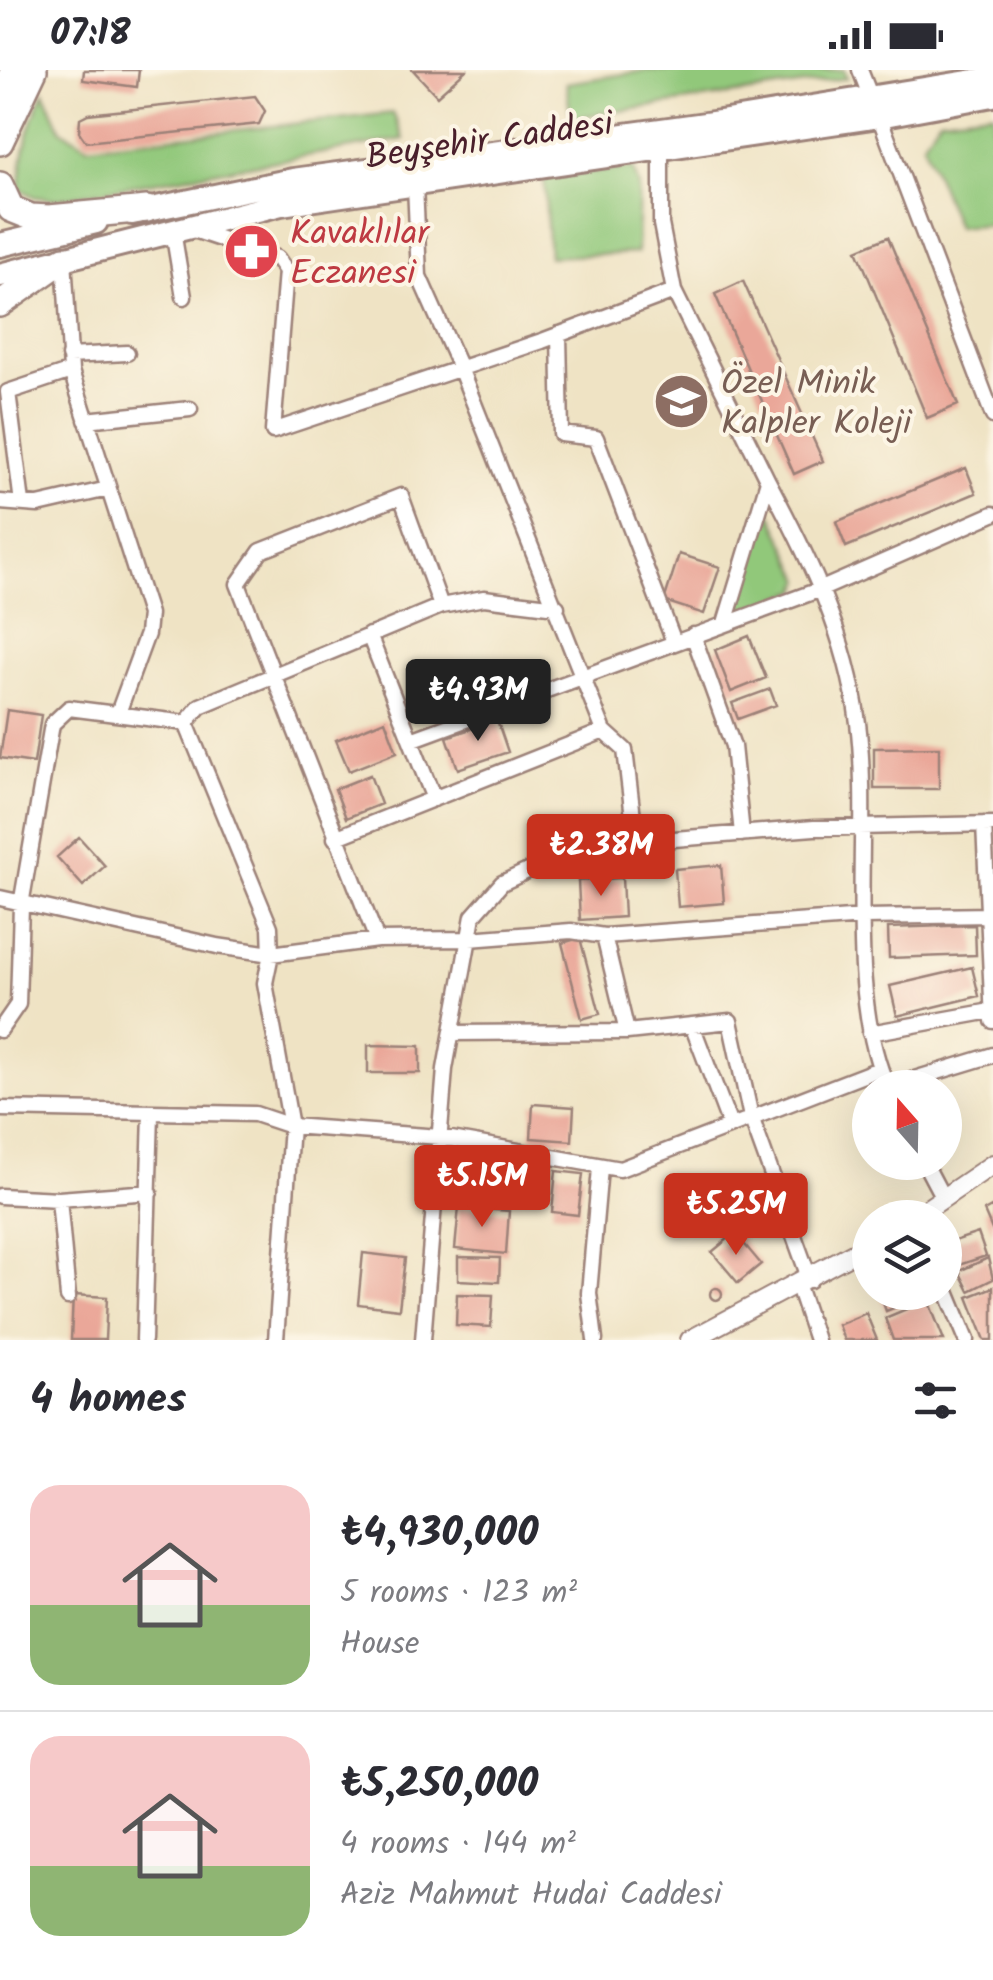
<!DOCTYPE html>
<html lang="en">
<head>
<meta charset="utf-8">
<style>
	:root { --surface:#fff; --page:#f7f7f7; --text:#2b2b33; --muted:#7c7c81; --line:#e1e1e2; --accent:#c8321e }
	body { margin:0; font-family:Kalam,sans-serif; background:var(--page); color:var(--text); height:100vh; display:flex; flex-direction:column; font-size:38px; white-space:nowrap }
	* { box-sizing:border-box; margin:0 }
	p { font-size:32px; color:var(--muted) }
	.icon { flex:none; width:55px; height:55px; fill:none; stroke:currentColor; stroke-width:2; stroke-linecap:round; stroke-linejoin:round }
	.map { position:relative; height:1270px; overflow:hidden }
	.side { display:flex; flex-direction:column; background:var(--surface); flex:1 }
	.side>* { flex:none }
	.needle { width:65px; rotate:340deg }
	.tools { position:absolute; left:852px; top:1000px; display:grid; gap:20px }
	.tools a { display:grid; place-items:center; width:110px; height:110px; border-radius:50%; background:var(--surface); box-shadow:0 10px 40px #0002; font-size:50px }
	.price { position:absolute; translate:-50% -85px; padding:0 22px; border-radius:10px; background:var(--accent); color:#fff; font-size:32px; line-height:65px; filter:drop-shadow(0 2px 5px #0008) }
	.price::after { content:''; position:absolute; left:50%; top:60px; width:30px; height:22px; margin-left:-15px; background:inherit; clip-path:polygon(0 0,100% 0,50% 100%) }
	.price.current { background:#222; color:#fff }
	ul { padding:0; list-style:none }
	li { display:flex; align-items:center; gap:30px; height:250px; padding:0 30px }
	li+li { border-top:2px solid var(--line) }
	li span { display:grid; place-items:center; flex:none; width:280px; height:200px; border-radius:30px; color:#555 }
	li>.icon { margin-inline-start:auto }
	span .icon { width:120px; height:120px; fill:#fffc; stroke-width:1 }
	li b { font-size:42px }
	h2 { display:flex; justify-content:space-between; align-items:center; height:120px; padding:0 30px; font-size:42px }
	.status { display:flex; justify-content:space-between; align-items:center; height:70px; padding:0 50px; background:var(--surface); direction:ltr }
	.status svg { height:28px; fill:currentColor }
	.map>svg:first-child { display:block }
	.green { fill:#91c87a; stroke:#6e7452; stroke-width:2.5 }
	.building { fill:#eaa799 }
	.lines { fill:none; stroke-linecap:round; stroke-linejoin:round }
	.minor-casing { stroke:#9c8178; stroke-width:19 }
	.tertiary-casing { stroke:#9c8178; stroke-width:22 }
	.primary-casing { stroke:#9c8178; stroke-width:28 }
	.trunk-casing { stroke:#9c8178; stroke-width:30 }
	.minor { stroke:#fff; stroke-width:14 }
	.tertiary { stroke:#fff; stroke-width:18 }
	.primary { stroke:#fff; stroke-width:22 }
	.trunk { stroke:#fff; stroke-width:25 }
	.labels { text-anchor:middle; stroke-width:8; stroke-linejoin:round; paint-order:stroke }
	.street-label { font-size:35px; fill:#4a1f2b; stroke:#fcf5e5 }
	.health-label { font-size:35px; fill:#be3a42; stroke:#fcf5e5; text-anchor:start }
	.education-label { font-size:35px; fill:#785e54; stroke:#fcf5e5; text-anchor:start }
</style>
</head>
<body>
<div class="status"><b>07:18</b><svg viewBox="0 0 49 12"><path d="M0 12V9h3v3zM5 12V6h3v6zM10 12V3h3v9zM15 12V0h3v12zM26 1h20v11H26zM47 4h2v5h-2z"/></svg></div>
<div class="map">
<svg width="993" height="1270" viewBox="0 0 993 1270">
	<rect width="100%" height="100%" fill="#fcf5e5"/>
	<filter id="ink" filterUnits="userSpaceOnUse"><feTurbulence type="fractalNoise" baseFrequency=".01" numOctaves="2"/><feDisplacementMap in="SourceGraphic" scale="20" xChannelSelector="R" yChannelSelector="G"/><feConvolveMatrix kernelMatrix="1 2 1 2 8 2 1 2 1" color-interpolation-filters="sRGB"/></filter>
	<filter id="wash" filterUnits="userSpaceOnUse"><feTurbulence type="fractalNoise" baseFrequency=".0048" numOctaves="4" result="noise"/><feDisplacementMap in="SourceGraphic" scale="40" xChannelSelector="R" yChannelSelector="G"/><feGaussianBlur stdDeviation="2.25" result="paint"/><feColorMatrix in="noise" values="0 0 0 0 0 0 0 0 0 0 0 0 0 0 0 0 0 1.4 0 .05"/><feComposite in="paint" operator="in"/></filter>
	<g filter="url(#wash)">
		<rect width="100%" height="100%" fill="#efe3c4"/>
		<path class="green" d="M650 0H844L847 8 571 48 566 13Z
			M44 22 61 60 88 76 393 43 404 69 55 129 35 127 20 119C21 83 29 55 44 22Z
			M993 42V154L957 157 923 73 940 48Z
			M633 98 639 116 637 183 549 187 544 106Z
			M763 440 771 443 802 510 798 521 741 541 734 534Z"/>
		<g id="blocks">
			<path class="building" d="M84 0H139L137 17 83 10Z
				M413 0H466L437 26Z
				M255 26 265 41 259 54 86 72 79 62 80 48 88 44Z
				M888 167 958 335 927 348 857 180Z
				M743 211 823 391 794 404 715 224Z
				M966 398 976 423 846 477 836 452Z
				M679 484 720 497 704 544 664 531Z
				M749 566 766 608 731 622 715 580Z
				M770 619 776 635 738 649 732 633Z
				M7 640 41 645 34 693 0 688Z
				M385 650 397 682 349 701 336 670Z
				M497 650 508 682 458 699 447 667Z
				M939 677V719H874V678Z
				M370 705 381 734 346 748 335 719Z
				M79 767 105 796 83 816 57 787Z
				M721 795 724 833 678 837 675 799Z
				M622 808 624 847 580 850 578 811Z
				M975 855 976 885 889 888 888 858Z
				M580 868 600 944 582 949 562 873Z
				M972 897 979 926 897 946 890 916Z
				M368 975 420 976V1003H368Z
				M533 1034 574 1037 572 1071 531 1068Z
				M465 1089 515 1096 509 1132 461 1124Z
				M556 1101 583 1104 578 1145 552 1142Z
				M993 1136V1162L984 1141Z
				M459 1137 509 1141 506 1184 455 1179Z
				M735 1163 761 1194 738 1213 712 1182Z
				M978 1163 986 1186 956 1196 948 1173Z
				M363 1183 405 1188 399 1239 358 1234Z
				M458 1187 500 1188 499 1212 458 1210Z
				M988 1188 993 1209 969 1221 959 1201Z
				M993 1217V1270H985L968 1227Z
				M710 1224a6 6 0 1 1 12 0a6 6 0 1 1-12 0Z
				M879 1222H932V1223L886 1241Z
				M457 1224 493 1225 491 1257 456 1255Z
				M73 1225 107 1227 105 1270H71Z
				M928 1230 944 1270H893L885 1248Z
				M866 1243 877 1270H844L838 1255Z"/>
		</g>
	</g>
	<g filter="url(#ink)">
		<use href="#blocks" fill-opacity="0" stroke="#9c8178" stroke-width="2.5"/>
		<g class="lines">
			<defs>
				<path id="minor" d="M860 0 871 28
					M879 46 993 346
					M661 79V154L674 221 768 411 725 553
					M415 115 419 206 460 298 604 661 625 680 636 772
					M191 159 277 188 286 201 273 361 542 271 674 221
					M173 161 184 227
					M64 189 71 301 149 544 147 564 118 643
					M559 264 561 364 596 368 674 572
					M69 286 127 283
					M86 350 190 339
					M768 411C809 488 847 565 858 653 872 762 843 919 888 1018
					M0 432 38 435 108 419
					M22 433 8 322 71 301
					M369 565 434 729
					M693 565 733 676 742 764
					M186 653 200 636 441 536 484 528 557 537
					M411 670 824 518 993 444
					M984 754 993 951
					M335 768 604 661
					M0 828 217 876 271 884 377 870 469 869 571 861 604 866 627 962
					M604 866 864 847 991 845
					M377 870 238 514 261 481 401 426 441 536
					M692 955 730 1055
					M0 960 18 934 21 835 52 654 69 638 186 653 270 857 271 884 265 913 291 1056 276 1270
					M452 963 627 962 730 951 751 1047 810 1210
					M870 963 991 941
					M888 1017 993 985
					M0 1039 255 1044 291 1056 440 1067 620 1099 879 999
					M924 1092 943 1128
					M0 1126 59 1129 150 1122
					M59 1129 68 1227
					M798 1216 816 1270
					M945 1217 967 1270
					M144 1270 151 1044
					M423 1270 445 999 473 846 502 813 551 790 636 772 814 758 993 754
					M595 1270 589 1223 600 1098"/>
				<path id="tertiary" d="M914 1148 993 1094
					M690 1270 870 1174"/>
				<path id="primary" d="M132 143 293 110 720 52 993 8
					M0 175 96 152
					M0 205 281 134 879 46 993 25"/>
				<path id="trunk" d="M0 31 14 0
					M0 72 34 0
					M0 115 11 139 31 147 49 148 147 139
					M0 234 64 189"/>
			</defs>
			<use href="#minor" class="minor-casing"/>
			<use href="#tertiary" class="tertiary-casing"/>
			<use href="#primary" class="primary-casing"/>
			<use href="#trunk" class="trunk-casing"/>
			<use href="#minor" class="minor"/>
			<use href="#tertiary" class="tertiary"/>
			<use href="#primary" class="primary"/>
			<use href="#trunk" class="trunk"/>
		</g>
	</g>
	<defs>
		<symbol id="pharmacy-disc" viewBox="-11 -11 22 22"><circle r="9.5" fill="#e0444e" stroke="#fcf5e5"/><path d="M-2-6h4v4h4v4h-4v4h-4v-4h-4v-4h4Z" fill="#fff"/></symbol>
		<symbol id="school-disc" viewBox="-11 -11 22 22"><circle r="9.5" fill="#8d6e63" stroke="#fcf5e5"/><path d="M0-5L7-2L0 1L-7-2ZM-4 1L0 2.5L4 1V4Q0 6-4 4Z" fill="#fff"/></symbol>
	</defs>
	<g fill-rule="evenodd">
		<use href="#pharmacy-disc" x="220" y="150" width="63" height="63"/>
		<use href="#school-disc" x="650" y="300" width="63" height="63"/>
	</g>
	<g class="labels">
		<g class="street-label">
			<text transform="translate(489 69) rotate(-8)" y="12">Beyşehir Caddesi</text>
		</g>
		<g class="health-label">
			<text x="290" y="174">Kavaklılar<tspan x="290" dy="40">Eczanesi</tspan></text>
		</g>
		<g class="education-label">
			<text x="721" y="324">Özel Minik<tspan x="721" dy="40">Kalpler Koleji</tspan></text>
		</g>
	</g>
</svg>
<div class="tools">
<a><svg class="needle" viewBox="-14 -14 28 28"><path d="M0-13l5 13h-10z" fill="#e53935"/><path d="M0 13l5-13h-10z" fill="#7c7c81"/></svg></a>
<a><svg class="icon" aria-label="layers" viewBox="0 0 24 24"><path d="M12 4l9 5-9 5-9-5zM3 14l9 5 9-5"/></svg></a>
</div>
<b class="price current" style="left:478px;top:674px">₺4.93M</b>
<b class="price" style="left:601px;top:829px">₺2.38M</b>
<b class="price" style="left:482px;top:1160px">₺5.15M</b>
<b class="price" style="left:736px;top:1188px">₺5.25M</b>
</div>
<section class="side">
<h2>4 homes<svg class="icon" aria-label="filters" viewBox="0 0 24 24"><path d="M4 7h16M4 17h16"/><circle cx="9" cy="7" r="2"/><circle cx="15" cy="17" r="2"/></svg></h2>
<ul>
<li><span style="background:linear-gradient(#f6c9c9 60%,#8fb573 0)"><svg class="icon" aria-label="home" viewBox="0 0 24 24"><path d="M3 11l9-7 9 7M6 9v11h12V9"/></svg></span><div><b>₺4,930,000</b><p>5 rooms · 123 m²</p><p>House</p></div></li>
<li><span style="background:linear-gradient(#f6c9c9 65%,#8fb573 0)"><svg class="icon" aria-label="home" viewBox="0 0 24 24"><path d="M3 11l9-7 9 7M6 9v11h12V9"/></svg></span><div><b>₺5,250,000</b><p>4 rooms · 144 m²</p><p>Aziz Mahmut Hudai Caddesi</p></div></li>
</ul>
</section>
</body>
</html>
